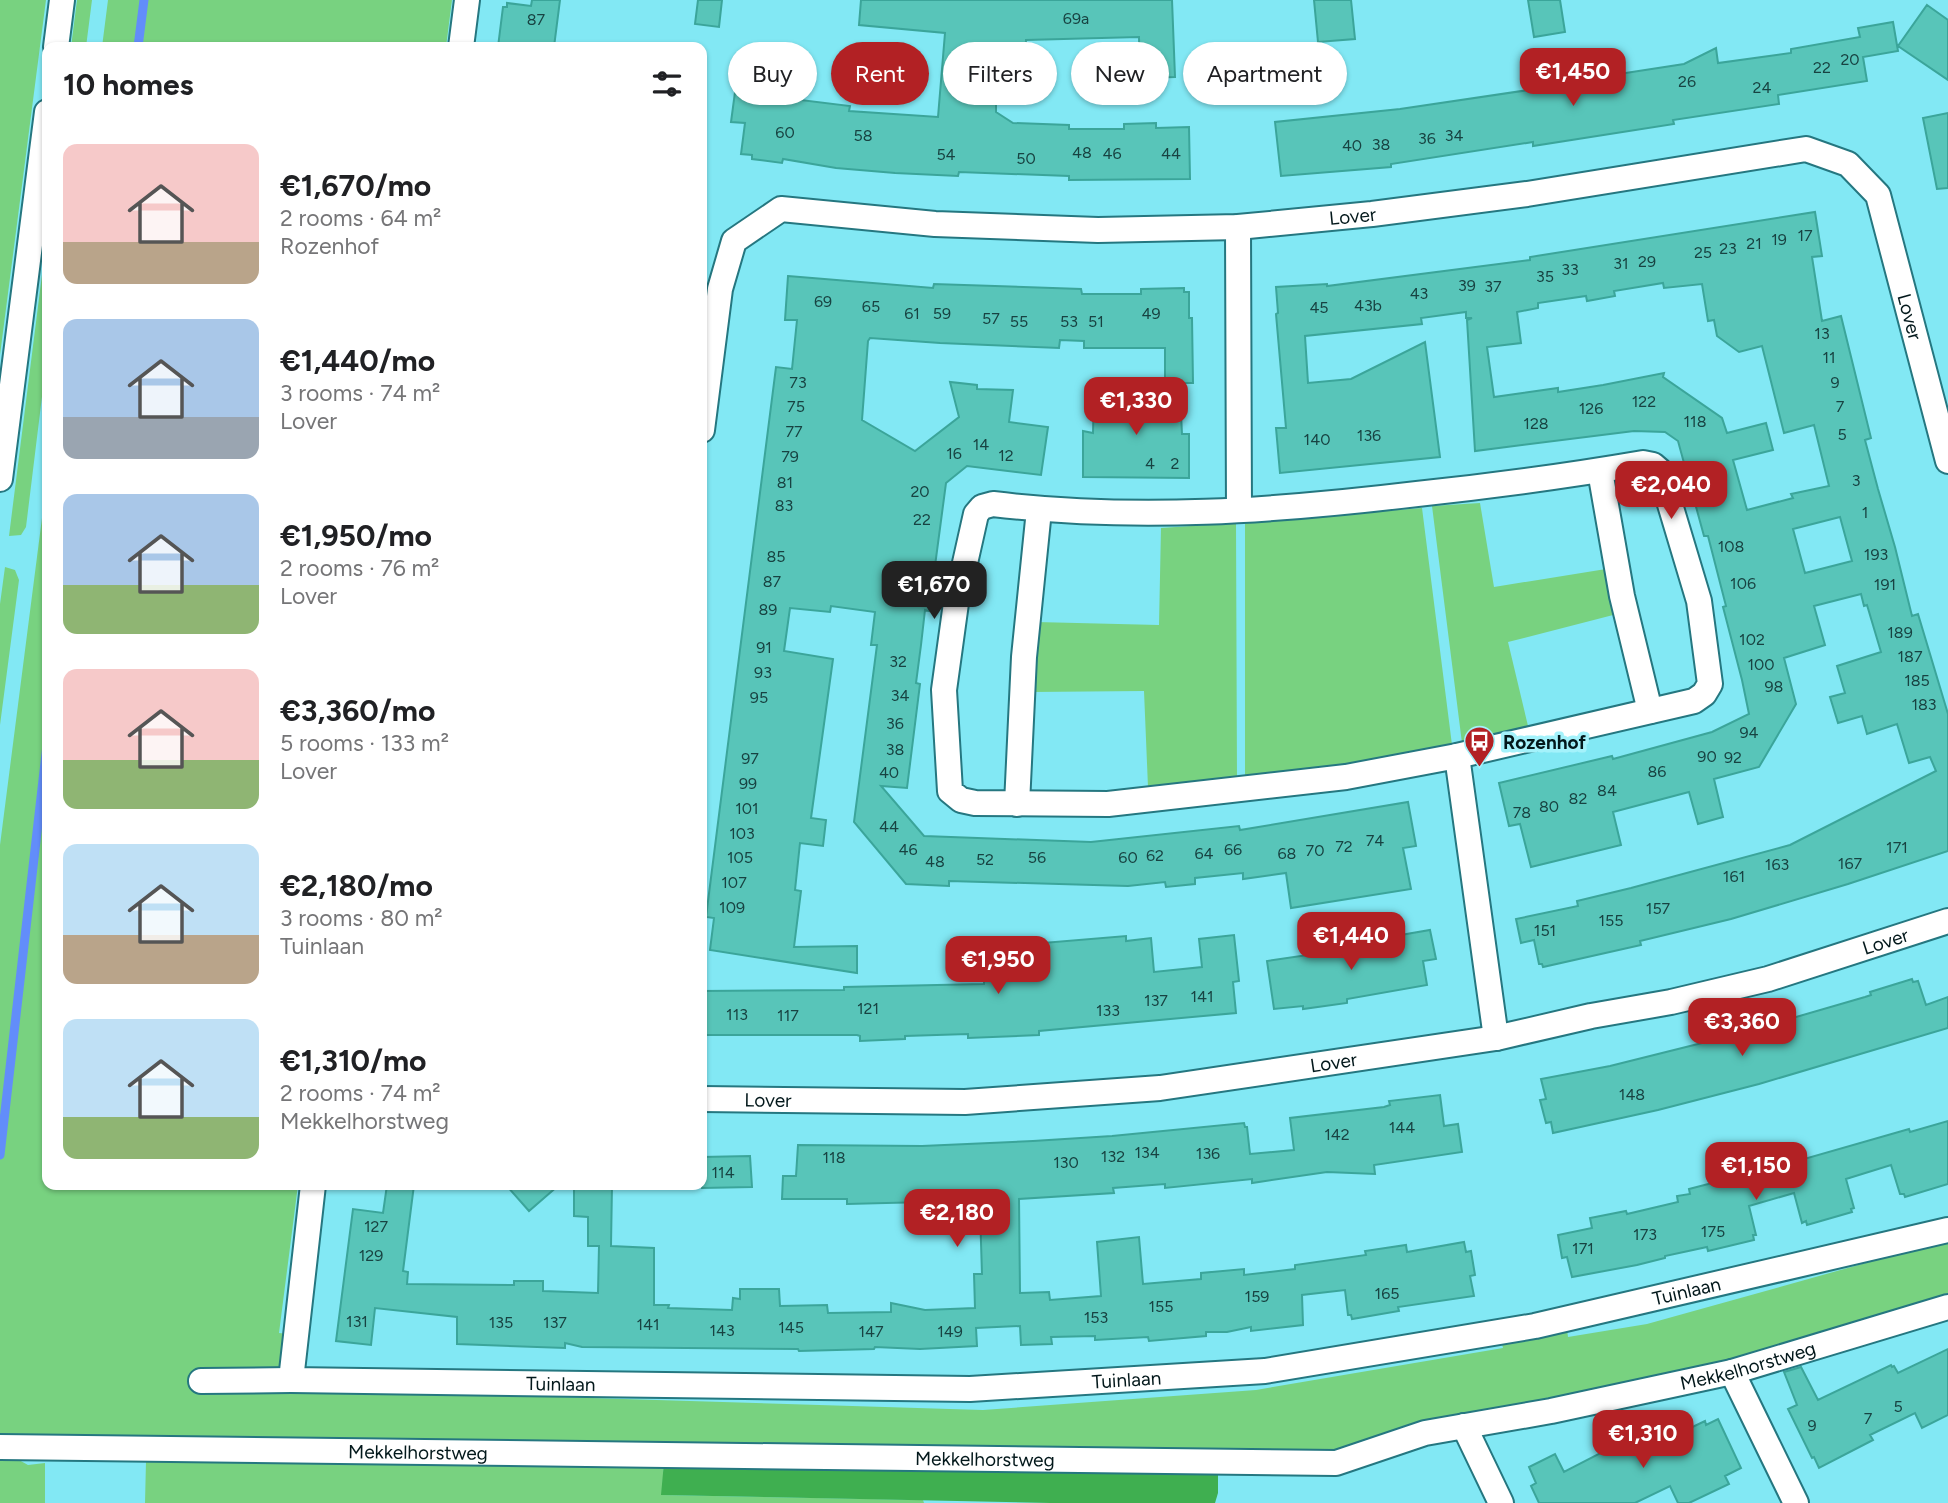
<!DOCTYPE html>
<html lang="en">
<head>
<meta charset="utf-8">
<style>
	:root { --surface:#fff; --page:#f6f6f6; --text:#202124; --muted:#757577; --accent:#b22124 }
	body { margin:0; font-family:Figtree,sans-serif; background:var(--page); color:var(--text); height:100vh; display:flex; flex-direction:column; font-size:26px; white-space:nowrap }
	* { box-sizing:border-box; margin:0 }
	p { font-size:23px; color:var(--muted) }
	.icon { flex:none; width:38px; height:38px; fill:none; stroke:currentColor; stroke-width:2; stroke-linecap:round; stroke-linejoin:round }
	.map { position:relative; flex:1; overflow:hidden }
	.panel { position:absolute; left:42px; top:42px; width:665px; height:1148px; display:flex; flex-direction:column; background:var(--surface); border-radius:14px; box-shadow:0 2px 5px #0004 }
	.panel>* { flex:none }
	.guide { position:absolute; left:728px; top:42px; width:665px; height:63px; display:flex; gap:14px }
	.price { position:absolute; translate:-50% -60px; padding:0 16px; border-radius:14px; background:var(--accent); color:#fff; font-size:23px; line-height:46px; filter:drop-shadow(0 2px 4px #0008) }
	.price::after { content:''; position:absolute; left:50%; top:42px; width:21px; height:16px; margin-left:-10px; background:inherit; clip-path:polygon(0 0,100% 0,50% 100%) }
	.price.active { background:#222; color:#fff }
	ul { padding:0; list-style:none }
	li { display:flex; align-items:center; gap:21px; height:175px; padding:0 21px }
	li span { display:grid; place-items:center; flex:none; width:196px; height:140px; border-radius:14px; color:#555 }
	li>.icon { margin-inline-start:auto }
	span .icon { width:84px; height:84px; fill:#fffc; stroke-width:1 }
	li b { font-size:30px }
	h2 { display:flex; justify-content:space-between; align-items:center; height:84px; padding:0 21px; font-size:30px }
	.pill { padding:0 24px; border-radius:32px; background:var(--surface); box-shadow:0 2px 5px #0004; font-size:24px; line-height:63px }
	.pill.active { background:var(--accent); color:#fff }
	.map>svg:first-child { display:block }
	.green { fill:#78d280 }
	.forest { fill:#3faf50 }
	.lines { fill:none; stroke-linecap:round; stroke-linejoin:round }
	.stream { stroke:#628dfa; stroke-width:9 }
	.building { fill:#58c5b9; stroke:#3ba59a; stroke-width:2; fill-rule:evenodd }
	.street-casing { stroke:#257780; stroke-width:28 }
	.street { stroke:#fff; stroke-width:24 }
	.labels { text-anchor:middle; stroke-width:7; stroke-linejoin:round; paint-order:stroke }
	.number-label { font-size:16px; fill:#184342 }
	.street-label { font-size:19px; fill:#03181b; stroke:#a4f2fb }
	.poi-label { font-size:19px; font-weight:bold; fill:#03181b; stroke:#a4f2fb; text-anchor:start }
</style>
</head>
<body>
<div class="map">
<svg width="1948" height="1503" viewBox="0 0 1948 1503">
	<rect width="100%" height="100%" fill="#82e8f4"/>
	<path class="green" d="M0 0H46L0 355Z
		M77 0H92L86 47H71Z
		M108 0H452L446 47H102Z
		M47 235V356L26 527 21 535 9 536Z
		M47 479V745L25 936 47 770V1185H298L279 1333 288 1334 280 1374 199 1383 193 1392 299 1389 983 1410 1256 1390 1503 1348 1501 1340 1567 1329 1568 1337 1647 1324 1948 1240V1293L1810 1340 1309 1459 0 1441V845Z
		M1480 503 1494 587 1606 569 1617 614 1508 642 1528 726 1462 743 1432 506Z
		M1422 508 1452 745 1307 771 1245 779V522Z
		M1236 523 1237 780 1148 787 1144 691 1031 692 1036 622 1159 625 1161 528Z
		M5 567 15 570 19 580 0 725V604Z
		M19 1460 28 1465 45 1463V1503H0V1461Z
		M146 1461 664 1462 662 1495 923 1500 924 1503H145Z"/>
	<path class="forest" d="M664 1462 1218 1470V1493L1215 1503H1050L661 1495Z"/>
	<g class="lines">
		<path class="stream" d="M138 47 144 0
			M0 1155 47 745"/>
	</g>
	<path class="building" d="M532 0H560L554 47H498L503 7H507V3L531 6Z
		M698 0H722L719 27 695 24Z
		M861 0H1172L1175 77 1140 78 1139 37 1026 40 1024 77H996V112L1013 123 1069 125V129H1124V124L1156 123V128L1189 127 1190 179 1069 180V176L959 172 958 176 895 173 836 168 783 159 782 163 752 159V155L741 154 745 123 731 122 735 92 850 106 849 111 938 117 945 33 859 25Z
		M1314 0H1351L1355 39 1318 42Z
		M1528 0H1560L1565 32 1534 37Z
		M1927 5 1948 20V80L1898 46Z
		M1893 22 1898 51 1863 57 1867 81 1778 95 1779 104 1673 120 1674 124 1533 146V142L1391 164V167L1281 176 1275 122 1400 109 1542 88 1541 86 1684 64 1716 48 1718 63 1791 53V49L1860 37 1858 28Z
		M1948 113V188L1937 189 1923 118Z
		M1815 212 1822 256 1812 257 1822 321 1841 316 1871 438 1865 440 1878 489 1895 547 1912 616 1918 614 1948 714V851L1848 884 1731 919 1640 941 1641 945 1543 967 1542 964H1539L1534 940 1521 943 1516 919 1578 906 1577 901 1631 888 1790 845 1936 771 1930 757 1909 763 1897 724 1867 734 1862 716 1838 723 1830 697 1845 693 1837 666 1881 652 1867 605 1864 606 1861 594 1814 606 1825 645 1784 658 1796 704 1759 767 1714 779 1723 817 1698 824 1689 792 1613 812 1621 845 1531 867 1520 824 1509 826 1499 783 1612 756 1613 759 1712 732 1749 714 1742 680 1723 607 1726 606 1708 536H1704L1678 441 1665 432 1634 431 1475 451 1467 320 1472 318H1466V312L1421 318 1422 324 1305 336 1308 383 1351 379 1425 342 1440 457 1280 473 1276 428H1286L1276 314 1278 313 1276 287 1327 284V286L1530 260V257ZM1663 283 1664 288 1702 284 1708 321 1714 320 1717 336 1739 352 1762 346 1784 433 1814 425 1829 486 1791 494 1793 498 1747 510 1733 460 1773 450 1766 423 1727 433 1722 418 1663 377 1664 373 1603 385 1558 392V388L1494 397 1487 347 1521 343 1517 312 1538 308V303L1586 296 1587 301 1615 296 1614 291ZM1840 517 1852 561 1805 573 1793 529Z
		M788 276 933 288 934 284 1081 289 1082 294H1141V289L1184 288V292H1189V318H1192L1193 383H1165V348H1084V341L1060 340 1059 348 940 343 870 338 868 341 862 420 915 451 959 417 950 382 977 385V389L1013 390 1009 422 1048 427 1041 475 967 466 946 483 929 611 925 610 921 645 916 683 920 684 907 788 881 786 924 836 1091 842 1239 826 1240 830 1408 802 1416 846 1403 848 1411 889 1291 908 1286 873 1243 879V873L1195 878V884L1166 887 1165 882 1128 886 949 881V886L906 884 854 822 877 645H871L875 612 831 606 830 612 790 608 784 651 833 659 811 818 826 820 823 846 800 843 795 890 801 891 794 947 857 946V973L710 950 714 918 706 917 776 367 792 369 797 320H785Z
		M1094 391 1180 392 1182 434H1189V478L1083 477V431L1093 433Z
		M1430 930 1436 959 1423 961 1427 985 1347 999V1003L1303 1009V1006L1274 1009 1267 961 1342 950 1355 947 1354 943Z
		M1234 935 1239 981 1233 982 1236 1013 1039 1031V1035L968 1038V1034L905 1036V1039L860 1041V1036L857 1035H702V991L844 990V987L984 984 985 948 1126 936V941L1151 938 1154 972 1202 967 1199 939Z
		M1912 979 1913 982 1918 981 1926 1005 1948 997V1028L1759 1084 1658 1110 1553 1133 1551 1122 1546 1123 1540 1100 1546 1099 1541 1079 1610 1066 1734 1035 1865 997 1871 995 1870 992Z
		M1440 1095 1444 1126 1458 1124 1462 1152 1374 1165 1375 1174 1327 1172 1252 1183V1179L1165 1188V1184L1113 1188 1114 1193 1019 1199 1020 1293 1049 1292 1050 1300 1101 1296 1097 1242 1139 1237 1143 1284 1201 1279V1273L1244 1269V1275L1295 1269V1265L1366 1255 1365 1251 1406 1245 1407 1252 1464 1242 1466 1252 1471 1251 1475 1275 1470 1276 1474 1296 1398 1307 1399 1311 1352 1319 1351 1315H1348L1345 1290 1302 1295 1303 1325 1251 1331V1327L1227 1332H1206V1336L1149 1341 1148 1337 1095 1340V1336L1051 1337 1052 1344 1021 1345 1020 1326 976 1328 977 1346 920 1349 875 1347 874 1349 799 1351 798 1349 582 1347 565 1343V1348L457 1344V1317L375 1308 371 1345 336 1341 353 1209 383 1213 387 1185H414L403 1271 408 1272 407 1284 514 1285V1281H543V1291L598 1293 599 1246H588V1217L574 1216V1185H612L611 1246 654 1248V1305H669L668 1308 732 1310 733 1298 740 1299V1289H779L780 1306 827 1305 828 1313 891 1312V1303L925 1310 975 1308 974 1274H982L980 1211 926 1212V1202L847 1204V1199H782L783 1176H796L798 1145 922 1146 1033 1141 1112 1136 1244 1123 1245 1127H1247L1250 1154 1294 1150 1290 1118 1384 1107 1390 1105 1389 1101Z
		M1948 1121V1184L1905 1197 1904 1194H1900L1891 1165 1846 1179 1854 1208 1851 1209 1852 1212 1807 1225 1806 1221 1802 1223 1794 1193 1749 1206 1756 1235H1753L1754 1240 1708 1251 1707 1247 1665 1256V1258L1637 1265 1572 1277 1567 1257 1562 1258 1558 1235 1592 1228 1590 1218 1626 1211 1627 1214 1678 1202 1677 1196 1690 1194 1689 1189 1716 1182 1717 1186 1774 1171 1773 1168 1909 1129 1910 1132Z
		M750 1156 752 1187 702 1188V1157Z
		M506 1185H559L529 1211Z
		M1948 1349V1415L1922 1428 1915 1413 1870 1435 1873 1440 1819 1468 1814 1457 1812 1458 1788 1409 1797 1405 1784 1372 1801 1367 1818 1400 1891 1365 1892 1367 1894 1366 1898 1373Z
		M1718 1419 1741 1468 1725 1476 1729 1484 1689 1503H1678L1670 1486 1635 1503H1539L1531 1486 1536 1483 1529 1467 1555 1454 1564 1472 1614 1446 1616 1450 1647 1434 1653 1446 1705 1421 1706 1425Z"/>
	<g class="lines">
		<defs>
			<g id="street">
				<path d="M56 47 62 0"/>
				<path d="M461 47 467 0"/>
				<path d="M1238 227 1239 510"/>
				<path id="s1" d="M702 430 720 289 734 241 781 209 935 224 1098 230 1238 227 1372 214 1527 194 1806 149 1848 164 1878 195 1948 461"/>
				<path d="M1643 463 1653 465 1660 471 1699 601 1710 684 1704 694 1694 701 1457 756 1346 777 1108 804 975 803 961 800 950 791 944 690 956 603 976 514 982 507 993 504C1135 521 1276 511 1417 494 1492 486 1567 476 1643 463Z"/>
				<path d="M1600 471 1622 596 1650 711"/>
				<path d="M0 479 47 112"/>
				<path d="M1457 756 1496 1038"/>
				<path d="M1017 804 1024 657 1039 510"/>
				<path id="s2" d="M702 1099 965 1102 1160 1088 1496 1038 1591 1016 1671 1002 1768 979 1948 921"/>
				<path id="s3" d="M313 1185 291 1380 970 1389 1265 1371 1535 1326 1948 1230"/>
				<path d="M1732 1372 1796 1503"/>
				<path d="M201 1381 291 1380"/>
				<path d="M1464 1426 1501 1503"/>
				<path id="s4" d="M0 1447 1336 1463 1425 1433 1551 1411 1732 1372 1948 1307"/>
			</g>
		</defs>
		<use href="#street" class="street-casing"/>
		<use href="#street" class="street"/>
	</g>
	<defs>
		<symbol id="bus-pin" viewBox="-11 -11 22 30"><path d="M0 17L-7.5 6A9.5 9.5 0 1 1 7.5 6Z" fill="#b22124" stroke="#a4f2fb"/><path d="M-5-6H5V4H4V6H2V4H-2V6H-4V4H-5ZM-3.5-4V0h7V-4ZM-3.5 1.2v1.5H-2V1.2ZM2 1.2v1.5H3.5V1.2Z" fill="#fff"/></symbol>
	</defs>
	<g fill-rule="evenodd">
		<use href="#bus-pin" x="1462" y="724" width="35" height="47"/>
	</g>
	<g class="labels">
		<g class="number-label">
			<text x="1076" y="24">69a</text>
			<text x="536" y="25">87</text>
			<text x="1850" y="65">20</text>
			<text x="1822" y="73">22</text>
			<text x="1687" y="87">26</text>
			<text x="1762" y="93">24</text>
			<text x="785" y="138">60</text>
			<text x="863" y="141">58</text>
			<text x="1454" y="141">34</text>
			<text x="1427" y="144">36</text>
			<text x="1381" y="150">38</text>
			<text x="1352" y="151">40</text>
			<text x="1082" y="158">48</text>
			<text x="1112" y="159">46</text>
			<text x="1171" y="159">44</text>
			<text x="946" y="160">54</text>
			<text x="1026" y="164">50</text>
			<text x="1805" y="241">17</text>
			<text x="1779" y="245">19</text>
			<text x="1754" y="249">21</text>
			<text x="1728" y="254">23</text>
			<text x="1703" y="258">25</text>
			<text x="1647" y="267">29</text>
			<text x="1621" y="269">31</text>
			<text x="1570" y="275">33</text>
			<text x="1545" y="282">35</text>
			<text x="1467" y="291">39</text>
			<text x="1493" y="292">37</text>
			<text x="1419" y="299">43</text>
			<text x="823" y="307">69</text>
			<text x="1368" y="311">43b</text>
			<text x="871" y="312">65</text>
			<text x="1319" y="313">45</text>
			<text x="912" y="319">61</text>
			<text x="942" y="319">59</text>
			<text x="1151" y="319">49</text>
			<text x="991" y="324">57</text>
			<text x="1019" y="327">55</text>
			<text x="1069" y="327">53</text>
			<text x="1096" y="327">51</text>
			<text x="1822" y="339">13</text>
			<text x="1829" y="363">11</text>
			<text x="798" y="388">73</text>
			<text x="1835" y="388">9</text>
			<text x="1644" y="407">122</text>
			<text x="796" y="412">75</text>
			<text x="1840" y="412">7</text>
			<text x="1591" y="414">126</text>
			<text x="1695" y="427">118</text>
			<text x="1536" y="429">128</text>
			<text x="794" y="437">77</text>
			<text x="1842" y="440">5</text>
			<text x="1369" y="441">136</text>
			<text x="1317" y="445">140</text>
			<text x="981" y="450">14</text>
			<text x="954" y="459">16</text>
			<text x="1006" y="461">12</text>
			<text x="790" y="462">79</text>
			<text x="1150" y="469">4</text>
			<text x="1175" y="469">2</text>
			<text x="1856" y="486">3</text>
			<text x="785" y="488">81</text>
			<text x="920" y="497">20</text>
			<text x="784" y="511">83</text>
			<text x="1865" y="518">1</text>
			<text x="922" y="525">22</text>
			<text x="1731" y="552">108</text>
			<text x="1876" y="560">193</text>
			<text x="776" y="562">85</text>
			<text x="772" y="587">87</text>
			<text x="1743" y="589">106</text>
			<text x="1885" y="590">191</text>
			<text x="768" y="615">89</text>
			<text x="1900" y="638">189</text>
			<text x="1752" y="645">102</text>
			<text x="764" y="653">91</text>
			<text x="1910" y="662">187</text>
			<text x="898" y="667">32</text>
			<text x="1761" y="670">100</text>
			<text x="763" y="678">93</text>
			<text x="1917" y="686">185</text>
			<text x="1774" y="692">98</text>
			<text x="900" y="701">34</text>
			<text x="759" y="703">95</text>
			<text x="1924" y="710">183</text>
			<text x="895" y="729">36</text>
			<text x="1749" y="738">94</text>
			<text x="895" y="755">38</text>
			<text x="1707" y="762">90</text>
			<text x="1733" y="763">92</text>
			<text x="750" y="764">97</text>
			<text x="1657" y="777">86</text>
			<text x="889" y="778">40</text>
			<text x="748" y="789">99</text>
			<text x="1607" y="796">84</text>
			<text x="1578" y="804">82</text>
			<text x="1549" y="812">80</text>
			<text x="747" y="814">101</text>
			<text x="1522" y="818">78</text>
			<text x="889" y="832">44</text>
			<text x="742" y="839">103</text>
			<text x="1375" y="846">74</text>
			<text x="1344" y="852">72</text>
			<text x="1897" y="853">171</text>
			<text x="908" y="855">46</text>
			<text x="1233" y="855">66</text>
			<text x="1315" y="856">70</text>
			<text x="1204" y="859">64</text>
			<text x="1287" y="859">68</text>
			<text x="1155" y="861">62</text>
			<text x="740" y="863">105</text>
			<text x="1037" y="863">56</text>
			<text x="1128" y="863">60</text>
			<text x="985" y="865">52</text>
			<text x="935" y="867">48</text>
			<text x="1850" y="869">167</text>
			<text x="1777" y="870">163</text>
			<text x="1734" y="882">161</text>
			<text x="734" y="888">107</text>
			<text x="732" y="913">109</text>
			<text x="1658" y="914">157</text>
			<text x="1611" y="926">155</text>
			<text x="1545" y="936">151</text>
			<text x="1202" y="1002">141</text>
			<text x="1156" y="1006">137</text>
			<text x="868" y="1014">121</text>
			<text x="1108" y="1016">133</text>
			<text x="737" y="1020">113</text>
			<text x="788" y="1021">117</text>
			<text x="1632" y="1100">148</text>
			<text x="1402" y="1133">144</text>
			<text x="1337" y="1140">142</text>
			<text x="1147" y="1158">134</text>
			<text x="1208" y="1159">136</text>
			<text x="1113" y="1162">132</text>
			<text x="834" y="1163">118</text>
			<text x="1066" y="1168">130</text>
			<text x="723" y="1178">114</text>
			<text x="376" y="1232">127</text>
			<text x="1713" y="1237">175</text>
			<text x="1645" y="1240">173</text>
			<text x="1583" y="1254">171</text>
			<text x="371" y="1261">129</text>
			<text x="1387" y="1299">165</text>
			<text x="1257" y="1302">159</text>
			<text x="1161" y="1312">155</text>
			<text x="1096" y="1323">153</text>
			<text x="357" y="1327">131</text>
			<text x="501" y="1328">135</text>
			<text x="555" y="1328">137</text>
			<text x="648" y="1330">141</text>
			<text x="791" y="1333">145</text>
			<text x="722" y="1336">143</text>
			<text x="871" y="1337">147</text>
			<text x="950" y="1337">149</text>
			<text x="1898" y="1412">5</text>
			<text x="1868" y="1424">7</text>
			<text x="1812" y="1431">9</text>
		</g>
		<g class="street-label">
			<text dy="7" stroke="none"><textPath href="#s1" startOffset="822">Lover</textPath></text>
			<text dy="7" stroke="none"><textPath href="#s1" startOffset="1494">Lover</textPath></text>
			<text dy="7" stroke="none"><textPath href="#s2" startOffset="1200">Lover</textPath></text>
			<text dy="7" stroke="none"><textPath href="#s2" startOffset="634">Lover</textPath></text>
			<text dy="7" stroke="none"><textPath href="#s2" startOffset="66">Lover</textPath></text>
			<text dy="7" stroke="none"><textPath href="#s3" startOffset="1600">Tuinlaan</textPath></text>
			<text dy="7" stroke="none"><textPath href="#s4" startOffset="1760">Mekkelhorstweg</textPath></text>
			<text dy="7" stroke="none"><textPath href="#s3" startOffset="1032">Tuinlaan</textPath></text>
			<text dy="7" stroke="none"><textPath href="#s3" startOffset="466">Tuinlaan</textPath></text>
			<text dy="7" stroke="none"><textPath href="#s4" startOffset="418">Mekkelhorstweg</textPath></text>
			<text dy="7" stroke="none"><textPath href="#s4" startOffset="985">Mekkelhorstweg</textPath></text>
		</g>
		<g class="poi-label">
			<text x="1503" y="749">Rozenhof</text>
		</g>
	</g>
</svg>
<b class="price" style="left:1573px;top:108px">€1,450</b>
<b class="price" style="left:1136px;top:437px">€1,330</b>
<b class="price" style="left:1671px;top:521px">€2,040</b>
<b class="price active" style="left:934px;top:621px">€1,670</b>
<b class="price" style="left:1351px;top:972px">€1,440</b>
<b class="price" style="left:998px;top:996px">€1,950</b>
<b class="price" style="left:1742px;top:1058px">€3,360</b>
<b class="price" style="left:1756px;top:1202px">€1,150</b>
<b class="price" style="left:957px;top:1249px">€2,180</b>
<b class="price" style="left:1643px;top:1470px">€1,310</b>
<div class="guide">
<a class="pill">Buy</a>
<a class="pill active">Rent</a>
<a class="pill">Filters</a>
<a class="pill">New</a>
<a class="pill">Apartment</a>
</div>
<section class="panel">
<h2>10 homes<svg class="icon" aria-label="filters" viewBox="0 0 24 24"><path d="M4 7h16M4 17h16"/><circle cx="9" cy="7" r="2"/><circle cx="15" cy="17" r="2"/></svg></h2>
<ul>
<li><span style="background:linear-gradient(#f6c9c9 70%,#b9a48a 0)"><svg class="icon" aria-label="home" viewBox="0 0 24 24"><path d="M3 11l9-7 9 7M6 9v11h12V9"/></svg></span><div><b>€1,670/mo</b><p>2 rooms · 64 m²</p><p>Rozenhof</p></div></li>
<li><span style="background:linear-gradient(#a9c7e8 70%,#9aa5b1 0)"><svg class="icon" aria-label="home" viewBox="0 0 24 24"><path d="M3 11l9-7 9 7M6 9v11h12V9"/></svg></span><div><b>€1,440/mo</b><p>3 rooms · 74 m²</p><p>Lover</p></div></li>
<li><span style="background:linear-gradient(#a9c7e8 65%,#8fb573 0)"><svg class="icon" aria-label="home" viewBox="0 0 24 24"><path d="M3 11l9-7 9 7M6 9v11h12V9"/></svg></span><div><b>€1,950/mo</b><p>2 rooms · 76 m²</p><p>Lover</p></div></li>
<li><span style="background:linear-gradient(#f6c9c9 65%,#8fb573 0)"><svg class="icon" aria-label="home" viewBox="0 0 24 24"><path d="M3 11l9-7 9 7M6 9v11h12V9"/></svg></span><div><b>€3,360/mo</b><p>5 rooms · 133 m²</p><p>Lover</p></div></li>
<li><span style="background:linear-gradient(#bfe0f5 65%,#b9a48a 0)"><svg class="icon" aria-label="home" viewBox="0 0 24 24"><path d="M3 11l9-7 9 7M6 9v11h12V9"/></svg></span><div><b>€2,180/mo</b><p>3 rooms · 80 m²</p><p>Tuinlaan</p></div></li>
<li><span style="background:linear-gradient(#bfe0f5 70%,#8fb573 0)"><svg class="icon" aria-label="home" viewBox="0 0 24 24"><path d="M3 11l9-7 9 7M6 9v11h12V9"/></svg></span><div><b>€1,310/mo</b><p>2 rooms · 74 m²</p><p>Mekkelhorstweg</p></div></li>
</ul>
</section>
</div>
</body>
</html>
